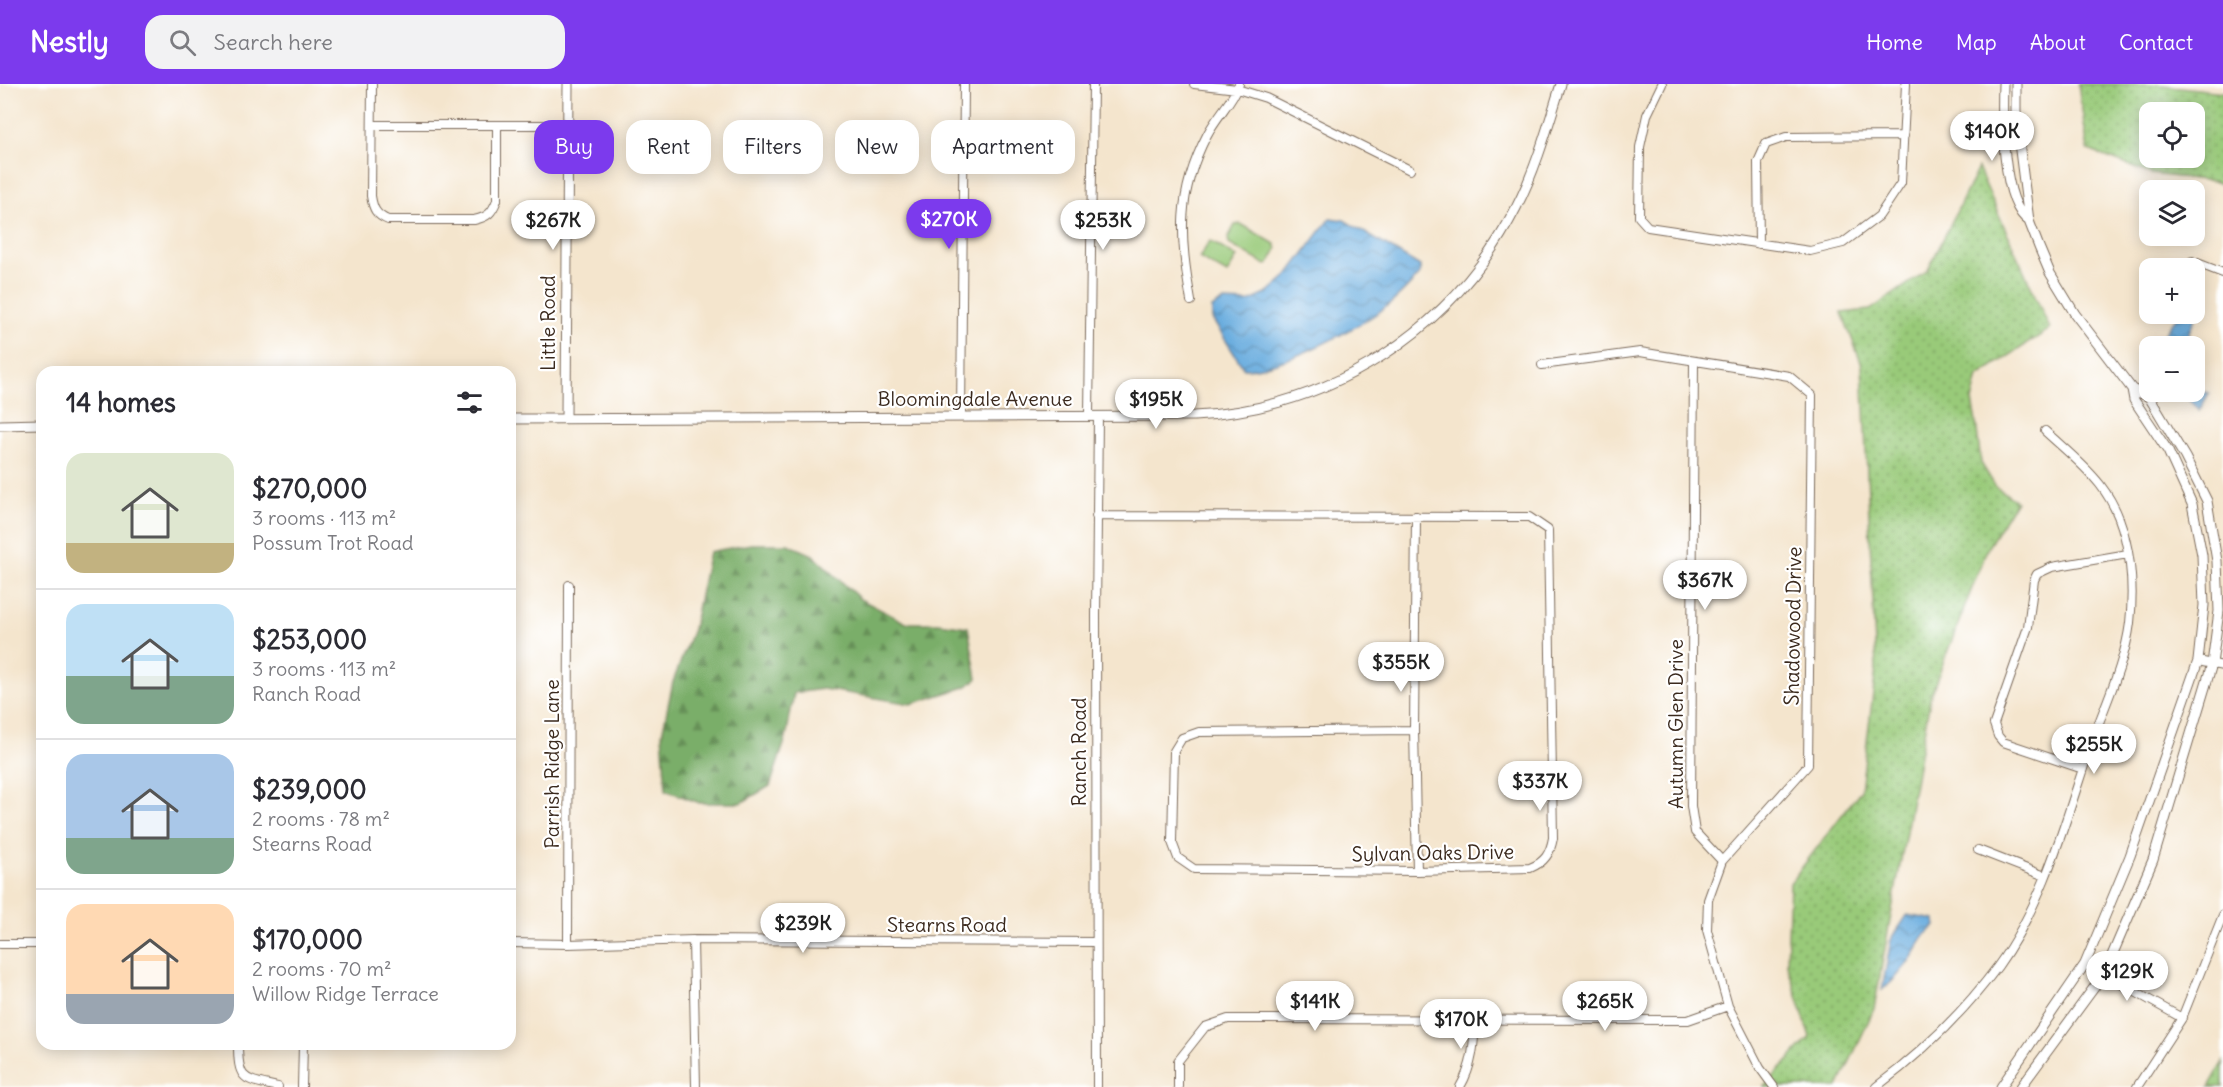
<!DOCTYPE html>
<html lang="en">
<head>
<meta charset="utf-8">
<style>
	:root { --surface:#fff; --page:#f2f2f3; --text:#2b2b33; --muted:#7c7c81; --line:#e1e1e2; --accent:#7c3aed }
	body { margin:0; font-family:Delius,sans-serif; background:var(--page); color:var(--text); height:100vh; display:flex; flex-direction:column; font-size:22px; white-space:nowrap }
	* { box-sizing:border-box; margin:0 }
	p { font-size:20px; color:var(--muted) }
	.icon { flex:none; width:33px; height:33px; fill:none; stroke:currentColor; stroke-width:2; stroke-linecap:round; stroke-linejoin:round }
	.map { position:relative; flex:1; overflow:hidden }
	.details { position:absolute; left:36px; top:282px; width:480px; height:684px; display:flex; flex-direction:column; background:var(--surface); border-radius:18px; box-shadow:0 3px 15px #0003 }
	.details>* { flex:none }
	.banner { position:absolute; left:534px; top:36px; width:570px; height:54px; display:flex; gap:12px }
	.controls { position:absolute; left:2139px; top:18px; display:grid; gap:12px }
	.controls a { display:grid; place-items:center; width:66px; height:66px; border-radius:12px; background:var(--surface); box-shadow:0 3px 15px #0003; font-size:30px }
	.price { position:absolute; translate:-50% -51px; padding:0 14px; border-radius:21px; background:#fff; color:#222; font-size:20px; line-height:39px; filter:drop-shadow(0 2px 3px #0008) }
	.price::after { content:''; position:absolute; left:50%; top:36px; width:18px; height:14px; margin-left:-9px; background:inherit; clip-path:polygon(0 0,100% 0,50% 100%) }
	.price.selected { background:var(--accent); color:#fff }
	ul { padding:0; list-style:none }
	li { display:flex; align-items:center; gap:18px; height:150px; padding:0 30px }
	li+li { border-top:2px solid var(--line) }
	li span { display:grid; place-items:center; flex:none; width:168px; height:120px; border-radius:18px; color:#555 }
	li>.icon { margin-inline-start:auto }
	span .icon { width:72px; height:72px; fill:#fffc; stroke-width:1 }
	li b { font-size:26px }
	h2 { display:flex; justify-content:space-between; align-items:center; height:72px; padding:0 30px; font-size:26px }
	.tag { padding:0 21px; border-radius:18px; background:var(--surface); box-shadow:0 3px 15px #0003; font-size:21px; line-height:54px }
	.tag.selected { background:var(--accent); color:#fff }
	header { display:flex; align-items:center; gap:36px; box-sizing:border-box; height:84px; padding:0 30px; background:var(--accent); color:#fff }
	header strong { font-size:28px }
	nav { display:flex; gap:33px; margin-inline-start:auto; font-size:21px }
	.search { width:420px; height:54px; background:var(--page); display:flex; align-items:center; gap:15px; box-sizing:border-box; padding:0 21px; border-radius:18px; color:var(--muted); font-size:22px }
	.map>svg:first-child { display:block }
	.grass { fill:url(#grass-dots); stroke:#6a7a4c; stroke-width:1.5; fill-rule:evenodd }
	.forest { fill:url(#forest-firs); stroke:#5a6c44; stroke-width:1.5 }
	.pitch { fill:#99ca79; stroke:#6a7a4c; stroke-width:1.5 }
	.water { fill:url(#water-waves); stroke:#536c7e; stroke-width:1.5 }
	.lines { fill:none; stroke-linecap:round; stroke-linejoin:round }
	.minor-casing { stroke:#7c6b5b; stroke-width:10 }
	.tertiary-casing { stroke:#7c6b5b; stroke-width:11 }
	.minor { stroke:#fff; stroke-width:8 }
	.tertiary { stroke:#fff; stroke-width:9 }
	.labels { text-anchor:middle; stroke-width:4.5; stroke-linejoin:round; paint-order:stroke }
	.street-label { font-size:20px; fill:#3b2a1e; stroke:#fff }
</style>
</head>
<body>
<header>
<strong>Nestly</strong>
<div class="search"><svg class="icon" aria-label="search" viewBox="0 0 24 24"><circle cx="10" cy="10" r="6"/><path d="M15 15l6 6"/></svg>Search here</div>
<nav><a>Home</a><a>Map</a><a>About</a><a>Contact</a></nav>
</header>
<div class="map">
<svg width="2223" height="1003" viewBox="0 0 2223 1003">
	<defs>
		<pattern id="grass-dots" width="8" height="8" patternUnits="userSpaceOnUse" patternTransform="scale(1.5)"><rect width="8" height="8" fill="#99ca79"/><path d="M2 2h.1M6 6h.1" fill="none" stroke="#7ea463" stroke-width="1.8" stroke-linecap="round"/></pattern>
		<pattern id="forest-firs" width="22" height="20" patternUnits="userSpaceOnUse" patternTransform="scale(1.5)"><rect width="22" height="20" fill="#7aae69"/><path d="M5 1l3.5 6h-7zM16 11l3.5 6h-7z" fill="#658e56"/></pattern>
		<pattern id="water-waves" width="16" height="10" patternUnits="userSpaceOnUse" patternTransform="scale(1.5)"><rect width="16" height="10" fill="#6baddf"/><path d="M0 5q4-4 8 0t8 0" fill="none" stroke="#598db4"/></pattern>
	</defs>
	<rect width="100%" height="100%" fill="#fff"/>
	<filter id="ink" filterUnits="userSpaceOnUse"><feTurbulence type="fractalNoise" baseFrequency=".0167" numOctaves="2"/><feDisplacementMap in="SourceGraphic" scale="12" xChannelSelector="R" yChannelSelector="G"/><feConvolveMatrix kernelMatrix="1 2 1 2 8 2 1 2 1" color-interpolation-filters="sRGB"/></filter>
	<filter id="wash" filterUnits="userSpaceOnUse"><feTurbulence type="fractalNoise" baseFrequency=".008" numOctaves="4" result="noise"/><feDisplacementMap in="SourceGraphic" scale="24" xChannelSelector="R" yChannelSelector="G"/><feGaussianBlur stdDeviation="1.35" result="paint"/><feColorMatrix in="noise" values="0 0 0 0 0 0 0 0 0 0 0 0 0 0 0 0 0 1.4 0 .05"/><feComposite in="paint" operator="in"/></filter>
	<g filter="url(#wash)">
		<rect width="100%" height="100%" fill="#f4e5cd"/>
		<path class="grass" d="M2078 0H2153L2223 8V101L2213 97 2151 90 2088 66ZM2150 28H2194V74H2150Z
			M1978 84 2050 245 1978 292 1972 317 1976 338 1981 379 1995 402 2016 417 1988 463 1931 610 1874 925 1838 1003H1764L1810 953 1787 880 1790 799 1861 706 1876 585 1862 281 1842 229 1870 226 1928 186Z
			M2223 978V1003H2209Z"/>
		<path class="forest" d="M751 460H788L813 471 860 515 906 539H939L968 543 977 595 965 603 911 620 823 605 794 609 786 654 770 702 741 719H699L666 706 662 650 673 598 693 545 709 468Z"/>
		<path class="pitch" d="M1241 140 1275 160 1277 165 1269 180 1266 181 1229 160 1228 154 1235 141Z
			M1210 157 1237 173 1227 190 1199 174Z"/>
		<path class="water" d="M1330 134 1344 136 1420 182V190C1411 200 1401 211 1391 219 1361 243 1282 285 1244 285L1212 235V224L1223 217 1248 218 1266 210 1288 191Z
			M2195 215 2198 217 2200 222 2183 262H2155L2179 230H2194Z
			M2195 306 2209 309 2199 327 2183 308Z
			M1907 831 1935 836 1936 842C1921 852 1924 853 1916 867 1907 881 1895 896 1882 906L1891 856Z"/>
	</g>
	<g filter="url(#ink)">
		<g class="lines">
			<defs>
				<path id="minor" d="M372 0 371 112C373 125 376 131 388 136H474C488 133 492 129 497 116V41
					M1194 0 1237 5 1266 14 1410 86
					M1662 0 1647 31 1640 63 1639 133 1648 143 1810 167 1843 159 1879 132 1901 99 1906 0
					M372 41H568
					M1759 160 1758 78 1766 60 1786 53 1904 52
					M2192 177 2223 189
					M1191 217C1180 153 1176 111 1207 51 1216 33 1232 18 1239 0
					M1694 277 1691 722 1695 748 1722 777
					M1542 281 1640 268 1789 292 1812 311 1808 681 1722 777 1708 816 1707 846 1728 922 1760 984 1774 1003
					M1089 332 1093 0
					M961 333 964 0
					M1096 432 1529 433 1548 446 1553 754C1550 770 1545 778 1530 784L1417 787 1194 785 1178 774 1172 758 1174 667 1182 654 1199 648 1414 646
					M1416 432 1414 646 1417 787
					M2198 577 2223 582
					M2083 685 2003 658 1998 652 1994 640 2028 543 2034 496 2037 490 2052 483 2128 470
					M1978 766 2045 792
					M693 856 696 1003
					M510 859 568 860 693 856 1096 858
					M0 860H42
					M568 860 569 501
					M2085 880 2182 934
					M238 960C238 998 244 995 278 1003
					M302 1003 303 960
					M1097 1003 1096 532 1098 332
					M1178 1003V977L1205 943 1228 935 1688 936 1728 922
					M1460 1003C1473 981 1474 960 1475 935
					M1876 1003C1923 968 1963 929 1998 882 2047 814 2067 729 2094 652 2107 616 2125 578 2130 539 2133 511 2132 481 2125 454 2113 402 2082 381 2045 347
					M2137 1003 2182 934 2223 831"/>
				<path id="tertiary" d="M2003 0C2002 31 2001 119 2029 137
					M566 334 568 0
					M510 335 1194 332C1331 325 1453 247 1516 124 1536 85 1548 42 1561 0
					M0 341 42 340
					M2001 1003 2085 880 2130 772 2198 577 2204 521 2202 471 2192 420 2168 367 2134 316 2132 305 2075 230 2050 189 2039 163 2029 137 2016 35V0
					M2021 1003 2104 890 2153 776 2212 580 2219 527 2217 477 2207 417 2185 373 2149 313 2132 305"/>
			</defs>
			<use href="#minor" class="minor-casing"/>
			<use href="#tertiary" class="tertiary-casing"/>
			<use href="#minor" class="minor"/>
			<use href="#tertiary" class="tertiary"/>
		</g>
	</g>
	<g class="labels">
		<g class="street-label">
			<text transform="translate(548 239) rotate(-90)" y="7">Little Road</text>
			<text x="975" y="322">Bloomingdale Avenue</text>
			<text transform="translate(1793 542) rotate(-89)" y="7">Shadowood Drive</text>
			<text transform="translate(1676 640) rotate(-90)" y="7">Autumn Glen Drive</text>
			<text transform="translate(1079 668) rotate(-90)" y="7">Ranch Road</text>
			<text transform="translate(552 680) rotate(-90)" y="7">Parrish Ridge Lane</text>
			<text transform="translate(1433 769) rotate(-1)" y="7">Sylvan Oaks Drive</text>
			<text x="947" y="848">Stearns Road</text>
		</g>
	</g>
</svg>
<div class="controls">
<a><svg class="icon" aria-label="locate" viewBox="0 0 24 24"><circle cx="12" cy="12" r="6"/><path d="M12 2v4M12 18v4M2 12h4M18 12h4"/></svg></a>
<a><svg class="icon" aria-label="layers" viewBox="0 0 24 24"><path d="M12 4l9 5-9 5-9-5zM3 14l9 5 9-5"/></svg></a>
<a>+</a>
<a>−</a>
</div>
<b class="price" style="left:1992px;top:78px">$140K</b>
<b class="price selected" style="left:949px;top:166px">$270K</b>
<b class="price" style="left:553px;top:167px">$267K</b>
<b class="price" style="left:1103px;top:167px">$253K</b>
<b class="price" style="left:1156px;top:346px">$195K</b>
<b class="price" style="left:1705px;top:527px">$367K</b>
<b class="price" style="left:1401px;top:609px">$355K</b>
<b class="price" style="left:2094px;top:691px">$255K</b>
<b class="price" style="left:1540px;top:728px">$337K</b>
<b class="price" style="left:803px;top:870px">$239K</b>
<b class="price" style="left:2127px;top:918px">$129K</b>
<b class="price" style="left:1315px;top:948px">$141K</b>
<b class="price" style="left:1605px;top:948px">$265K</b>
<b class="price" style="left:1461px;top:966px">$170K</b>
<div class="banner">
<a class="tag selected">Buy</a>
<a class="tag">Rent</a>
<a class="tag">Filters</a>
<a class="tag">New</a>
<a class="tag">Apartment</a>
</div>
<section class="details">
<h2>14 homes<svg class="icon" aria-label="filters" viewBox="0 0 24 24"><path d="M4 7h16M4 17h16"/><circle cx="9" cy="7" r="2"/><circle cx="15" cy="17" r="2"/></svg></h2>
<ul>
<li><span style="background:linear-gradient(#dfe7d0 75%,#c2b280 0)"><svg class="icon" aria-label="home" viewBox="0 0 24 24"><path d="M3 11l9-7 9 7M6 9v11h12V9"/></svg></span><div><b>$270,000</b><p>3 rooms · 113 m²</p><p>Possum Trot Road</p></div></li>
<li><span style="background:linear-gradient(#bfe0f5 60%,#7fa58c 0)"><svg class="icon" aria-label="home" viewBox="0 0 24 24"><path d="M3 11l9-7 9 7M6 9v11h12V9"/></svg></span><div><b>$253,000</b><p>3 rooms · 113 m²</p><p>Ranch Road</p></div></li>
<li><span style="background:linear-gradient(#a9c7e8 70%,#7fa58c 0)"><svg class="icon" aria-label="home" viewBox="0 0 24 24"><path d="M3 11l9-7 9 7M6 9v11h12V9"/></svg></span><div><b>$239,000</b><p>2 rooms · 78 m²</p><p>Stearns Road</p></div></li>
<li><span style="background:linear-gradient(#ffd9b3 75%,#9aa5b1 0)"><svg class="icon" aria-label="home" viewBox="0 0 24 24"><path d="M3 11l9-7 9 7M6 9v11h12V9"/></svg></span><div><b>$170,000</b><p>2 rooms · 70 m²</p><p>Willow Ridge Terrace</p></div></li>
</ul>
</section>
</div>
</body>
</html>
